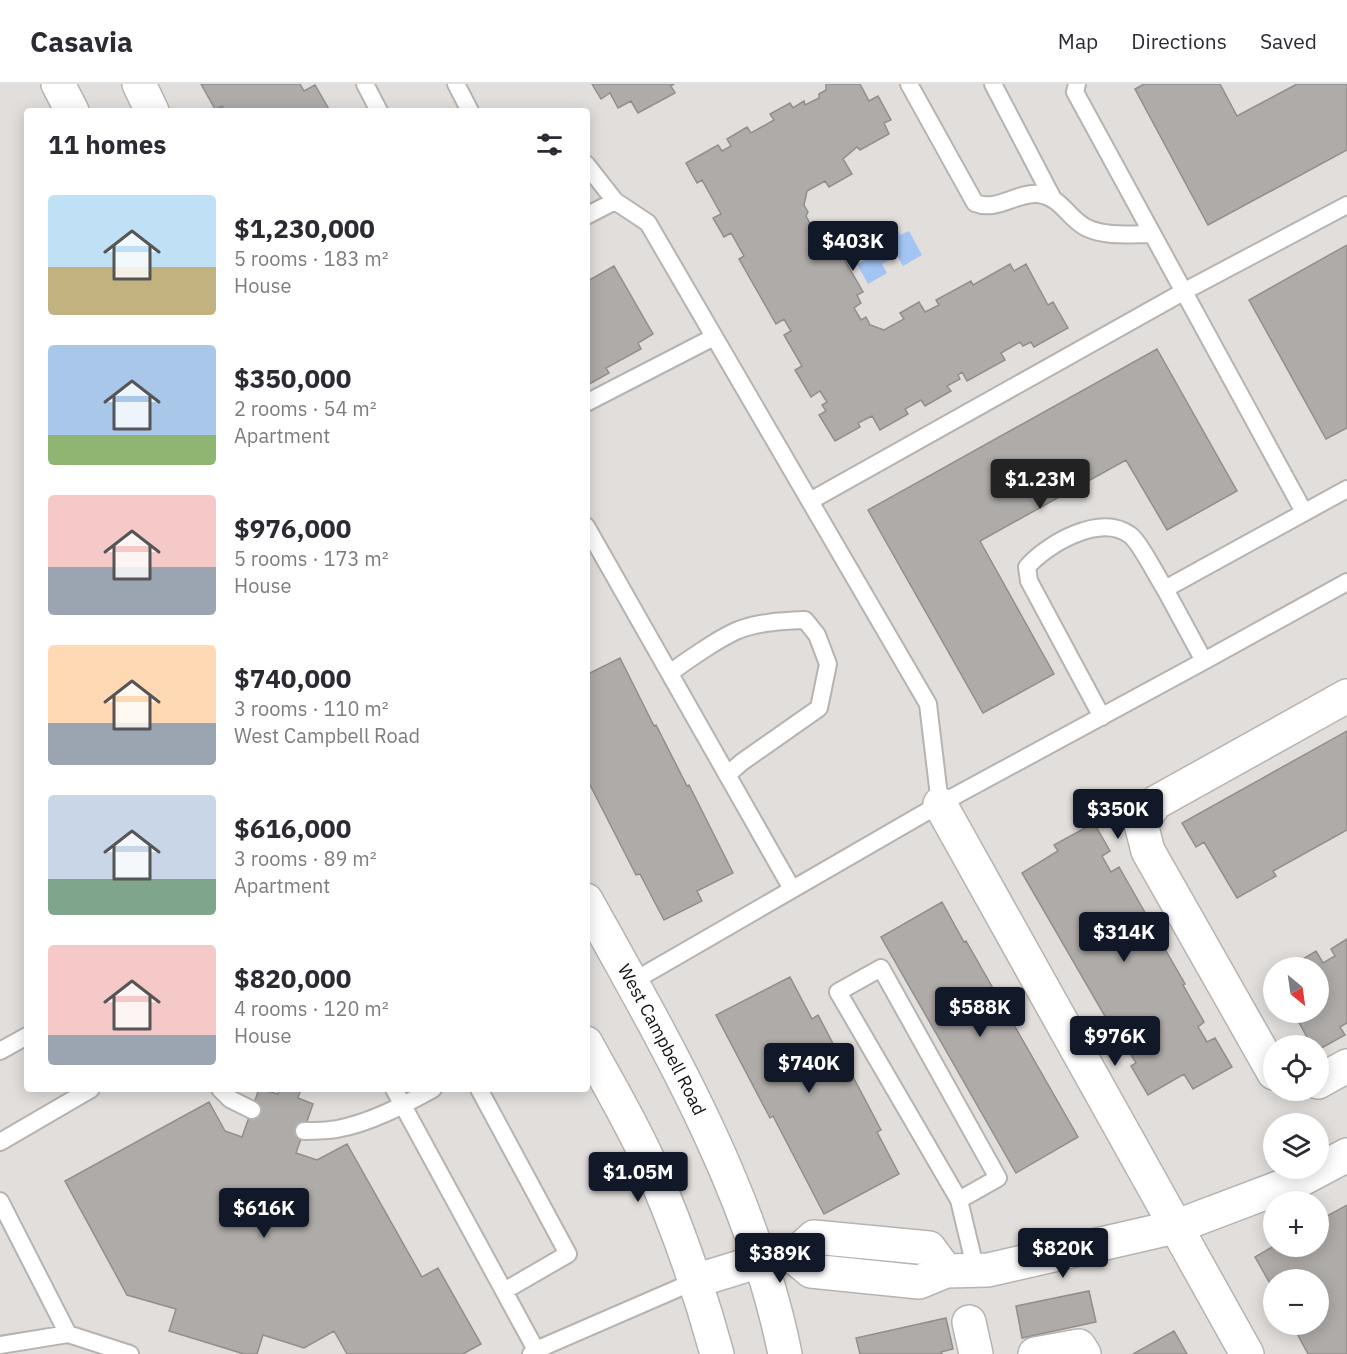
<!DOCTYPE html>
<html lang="en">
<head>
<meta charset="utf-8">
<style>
	:root { --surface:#fff; --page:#f7f7f7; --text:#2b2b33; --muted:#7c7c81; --line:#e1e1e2; --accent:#111827 }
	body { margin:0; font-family:"IBM Plex Sans",sans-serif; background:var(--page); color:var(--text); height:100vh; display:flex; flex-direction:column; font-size:22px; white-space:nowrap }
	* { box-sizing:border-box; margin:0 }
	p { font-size:20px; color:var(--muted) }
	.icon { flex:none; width:33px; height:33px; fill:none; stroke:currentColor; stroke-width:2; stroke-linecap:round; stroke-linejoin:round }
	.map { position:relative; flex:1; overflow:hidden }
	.drawer { position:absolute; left:24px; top:24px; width:566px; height:984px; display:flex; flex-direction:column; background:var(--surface); border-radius:6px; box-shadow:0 3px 15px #0003 }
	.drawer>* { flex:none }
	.needle { width:39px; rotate:151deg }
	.buttons { position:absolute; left:1263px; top:873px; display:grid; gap:12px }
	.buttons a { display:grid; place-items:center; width:66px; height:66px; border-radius:50%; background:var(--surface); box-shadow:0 3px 15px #0003; font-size:30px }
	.price { position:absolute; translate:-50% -51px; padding:0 14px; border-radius:6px; background:var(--accent); color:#fff; font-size:20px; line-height:39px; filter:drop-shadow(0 2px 3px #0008) }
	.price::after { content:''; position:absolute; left:50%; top:36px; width:18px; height:14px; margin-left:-9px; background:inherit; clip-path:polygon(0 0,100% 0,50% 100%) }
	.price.on { background:#222; color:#fff }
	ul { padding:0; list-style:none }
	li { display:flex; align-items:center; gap:18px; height:150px; padding:0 24px }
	li span { display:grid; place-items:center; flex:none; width:168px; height:120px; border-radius:6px; color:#555 }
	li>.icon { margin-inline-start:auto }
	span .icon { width:72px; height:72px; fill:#fffc; stroke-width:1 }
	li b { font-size:26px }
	h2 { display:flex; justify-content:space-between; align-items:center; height:72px; padding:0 24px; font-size:26px }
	header { display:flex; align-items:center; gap:36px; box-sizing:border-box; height:84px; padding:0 30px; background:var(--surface); border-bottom:2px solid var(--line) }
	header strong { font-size:28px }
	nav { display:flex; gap:33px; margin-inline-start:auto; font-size:21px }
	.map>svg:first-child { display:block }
	.water { fill:#a2c5f3 }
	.building { fill:#aeaba8; stroke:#918e8b; stroke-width:1.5 }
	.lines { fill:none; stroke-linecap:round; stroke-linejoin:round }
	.lane-casing { stroke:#b6b3b0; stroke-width:20 }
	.street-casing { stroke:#b6b3b0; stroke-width:36 }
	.secondary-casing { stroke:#b6b3b0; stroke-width:36 }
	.lane { stroke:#fff; stroke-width:16 }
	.street { stroke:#fff; stroke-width:33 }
	.secondary { stroke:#fff; stroke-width:33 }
	.labels { text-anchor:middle; stroke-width:4.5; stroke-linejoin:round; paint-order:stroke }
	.street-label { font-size:18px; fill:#131211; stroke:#fff }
</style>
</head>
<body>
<header>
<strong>Casavia</strong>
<nav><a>Map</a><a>Directions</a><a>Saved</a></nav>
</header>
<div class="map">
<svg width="1347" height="1270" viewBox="0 0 1347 1270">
	<rect width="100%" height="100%" fill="#e2dedb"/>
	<path class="water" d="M895 141 900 151 909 147 922 171 903 182 897 172 882 180 887 189 868 200 857 180 881 167 874 153Z"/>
	<path class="building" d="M201 0H300L304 7 315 1 330 27H225L222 22 215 25Z
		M592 0H674L671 2 675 9 638 29 631 17 618 24 610 9 601 15Z
		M826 0H860L869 17 878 12 891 36 884 39 889 50 860 66 857 63 843 75 852 90 829 103 825 97 807 107 804 121 808 128 806 132 811 141 816 138 822 148 827 145 863 208 857 211 861 219 854 224 861 236 866 233 870 241 884 246 904 235 900 229 919 218 925 228 939 221 936 216 971 197 973 201 1010 180 1014 187 1026 180 1048 221 1053 218 1068 244 1034 263 1031 258 1023 262 1020 258 1001 269 1005 276 967 297 962 288 958 291 960 295 947 302 951 307 925 322 921 316 905 325 908 330 880 346 872 332 858 339 860 343 835 357 819 331 826 327 822 321 827 318 820 307 811 313 795 286 802 282 784 251 791 247 784 235 776 240 739 175 744 172 731 149 724 153 713 134 721 130 702 96 697 99 686 79 718 61 722 67 731 62 727 55 747 43 751 49 774 36 770 30 790 19 793 24 804 17 805 21 819 14V10L826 6Z
		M1144 0H1220L1237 32 1297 0H1347V66L1208 141 1135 5Z
		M1347 161V344L1326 355 1249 216Z
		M614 182 653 250 638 259 641 265 606 284 609 289 586 302V198Z
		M1157 265 1237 407 1167 446 1126 376 980 457 1054 590 983 629 868 426Z
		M620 574 654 642 656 641 687 702 689 701 733 789 697 807 702 817 664 836 640 790 636 791 586 693V591Z
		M1347 647V746L1273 787 1276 792 1237 814 1204 758 1196 763 1182 739Z
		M1094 739 1110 767 1102 772 1111 788 1119 783 1151 839H1150L1185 900 1183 901 1204 938 1198 943 1207 958 1215 954 1232 983 1193 1005 1184 990 1148 1011 1131 982 1136 979 1120 952 1117 953 1022 789 1058 767 1054 761Z
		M942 818 964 858 966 857 1078 1053 1016 1089 881 853Z
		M1347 855V939L1340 943 1345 951 1318 966V962H1312L1293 928H1318V884H1288L1316 867 1323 879 1335 872 1331 865Z
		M790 893 812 935 818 931 848 988 850 987 881 1046 877 1048 899 1090 824 1130 773 1032 770 1034 716 931Z
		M259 1005 278 1010 279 1005H301L298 1014 313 1020 296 1069 317 1076 347 1060 422 1193 438 1184 481 1260 463 1270H347L334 1247 304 1264 263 1251 257 1270H244L169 1247 176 1225 127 1211 65 1097 209 1018 225 1047 242 1053Z
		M1347 1121V1270H1308L1292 1240H1318V1196H1274V1202L1272 1203 1255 1173 1274 1162H1318V1137Z
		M1089 1207 1096 1238 1022 1254 1016 1222Z
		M946 1234 953 1265 941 1268 942 1270H860L856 1254Z
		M1174 1247 1187 1270H1133Z"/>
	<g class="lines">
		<defs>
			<path id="lane" d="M365 0 379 27
				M456 0 470 27
				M909 0 975 119C997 128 1017 108 1038 110 1062 113 1068 135 1087 144 1107 153 1130 150 1152 150
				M993 0 1052 113
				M1077 0 1075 8 1304 428
				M586 80 615 117
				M586 132 615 117 648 139 928 620 940 720 632 898
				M586 319 714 253
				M810 417 1183 208 1347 121
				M586 442 792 805
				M1204 577 1347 498
				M670 589C686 577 718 555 736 547 757 538 783 537 805 536L817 551 828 580 819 624 742 678 727 691
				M1102 633 1029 497 1027 483C1047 460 1100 429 1130 451 1139 457 1158 494 1165 505
				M940 720 1204 577 1165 505 1347 405
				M0 967 27 952
				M220 1005 230 1015 252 1026
				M394 1005 536 1266
				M479 1005 568 1170 504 1207
				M304 1047C315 1047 326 1047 337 1045 370 1039 404 1021 433 1005
				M0 1058 91 1005
				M959 1116 998 1094 881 884 838 908 959 1116 976 1187
				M0 1117 68 1250
				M0 1261 68 1250 130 1270
				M531 1270 536 1266 695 1197"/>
			<path id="street" d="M940 720 1247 1270
				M1274 989 1148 767 1141 740 1155 719 1347 612
				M1318 998 1347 982
				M793 1172 811 1187 919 1198 946 1187 988 1186 1175 1143 1302 1095 1347 1071
				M771 1175 793 1172 814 1153 929 1164 946 1187
				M969 1238 976 1270
				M1035 1270 1079 1262 1084 1270"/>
			<g id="secondary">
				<path d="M58 0 72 27"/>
				<path d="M139 0 152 27"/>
				<path id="s1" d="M586 816C666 960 752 1106 785 1270"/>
				<path d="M586 959C607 998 630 1036 648 1076 676 1139 699 1204 717 1270"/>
				<path d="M695 1197 760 1177"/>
			</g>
		</defs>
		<use href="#lane" class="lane-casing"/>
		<use href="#street" class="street-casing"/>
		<use href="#secondary" class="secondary-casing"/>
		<use href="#lane" class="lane"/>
		<use href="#street" class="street"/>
		<use href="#secondary" class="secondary"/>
	</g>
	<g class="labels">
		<g class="street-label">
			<text dy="6" stroke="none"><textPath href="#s1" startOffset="159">West Campbell Road</textPath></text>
		</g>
	</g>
</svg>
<div class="buttons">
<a><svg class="needle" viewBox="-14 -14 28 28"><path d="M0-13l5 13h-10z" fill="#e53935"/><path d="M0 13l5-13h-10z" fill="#7c7c81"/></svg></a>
<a><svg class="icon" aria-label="locate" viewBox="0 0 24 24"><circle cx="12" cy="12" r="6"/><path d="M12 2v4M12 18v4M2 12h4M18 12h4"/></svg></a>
<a><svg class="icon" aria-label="layers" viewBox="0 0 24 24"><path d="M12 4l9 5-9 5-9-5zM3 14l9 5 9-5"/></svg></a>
<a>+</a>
<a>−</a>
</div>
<b class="price" style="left:853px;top:188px">$403K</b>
<b class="price on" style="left:1040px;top:426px">$1.23M</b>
<b class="price" style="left:1118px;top:756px">$350K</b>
<b class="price" style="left:1124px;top:879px">$314K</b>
<b class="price" style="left:980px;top:954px">$588K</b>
<b class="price" style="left:1115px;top:983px">$976K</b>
<b class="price" style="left:809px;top:1010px">$740K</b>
<b class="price" style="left:638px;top:1119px">$1.05M</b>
<b class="price" style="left:264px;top:1155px">$616K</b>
<b class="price" style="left:1063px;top:1195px">$820K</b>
<b class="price" style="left:780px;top:1200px">$389K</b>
<section class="drawer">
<h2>11 homes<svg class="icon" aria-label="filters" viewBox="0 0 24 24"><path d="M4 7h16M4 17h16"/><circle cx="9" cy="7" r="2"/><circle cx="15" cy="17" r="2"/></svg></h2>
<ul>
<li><span style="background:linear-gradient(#bfe0f5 60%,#c2b280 0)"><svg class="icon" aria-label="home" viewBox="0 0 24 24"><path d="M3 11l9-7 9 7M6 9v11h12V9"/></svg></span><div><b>$1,230,000</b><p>5 rooms · 183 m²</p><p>House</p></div></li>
<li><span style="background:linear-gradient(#a9c7e8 75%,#8fb573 0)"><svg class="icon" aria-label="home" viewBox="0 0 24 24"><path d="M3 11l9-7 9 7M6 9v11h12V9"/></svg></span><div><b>$350,000</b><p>2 rooms · 54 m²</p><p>Apartment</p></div></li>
<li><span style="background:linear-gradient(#f6c9c9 60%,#9aa5b1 0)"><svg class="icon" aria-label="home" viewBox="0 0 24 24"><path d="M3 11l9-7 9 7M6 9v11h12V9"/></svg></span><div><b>$976,000</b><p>5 rooms · 173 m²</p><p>House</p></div></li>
<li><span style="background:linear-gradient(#ffd9b3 65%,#9aa5b1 0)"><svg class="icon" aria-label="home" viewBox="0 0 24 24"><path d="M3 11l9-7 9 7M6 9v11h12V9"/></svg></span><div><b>$740,000</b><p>3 rooms · 110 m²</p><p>West Campbell Road</p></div></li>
<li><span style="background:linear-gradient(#c9d6e8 70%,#7fa58c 0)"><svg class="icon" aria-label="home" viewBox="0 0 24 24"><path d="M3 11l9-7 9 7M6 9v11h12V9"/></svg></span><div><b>$616,000</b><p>3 rooms · 89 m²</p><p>Apartment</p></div></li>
<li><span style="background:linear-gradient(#f6c9c9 75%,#9aa5b1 0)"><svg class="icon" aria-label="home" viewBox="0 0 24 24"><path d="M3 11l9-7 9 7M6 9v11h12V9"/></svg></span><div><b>$820,000</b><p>4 rooms · 120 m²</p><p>House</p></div></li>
</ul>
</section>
</div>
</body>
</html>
